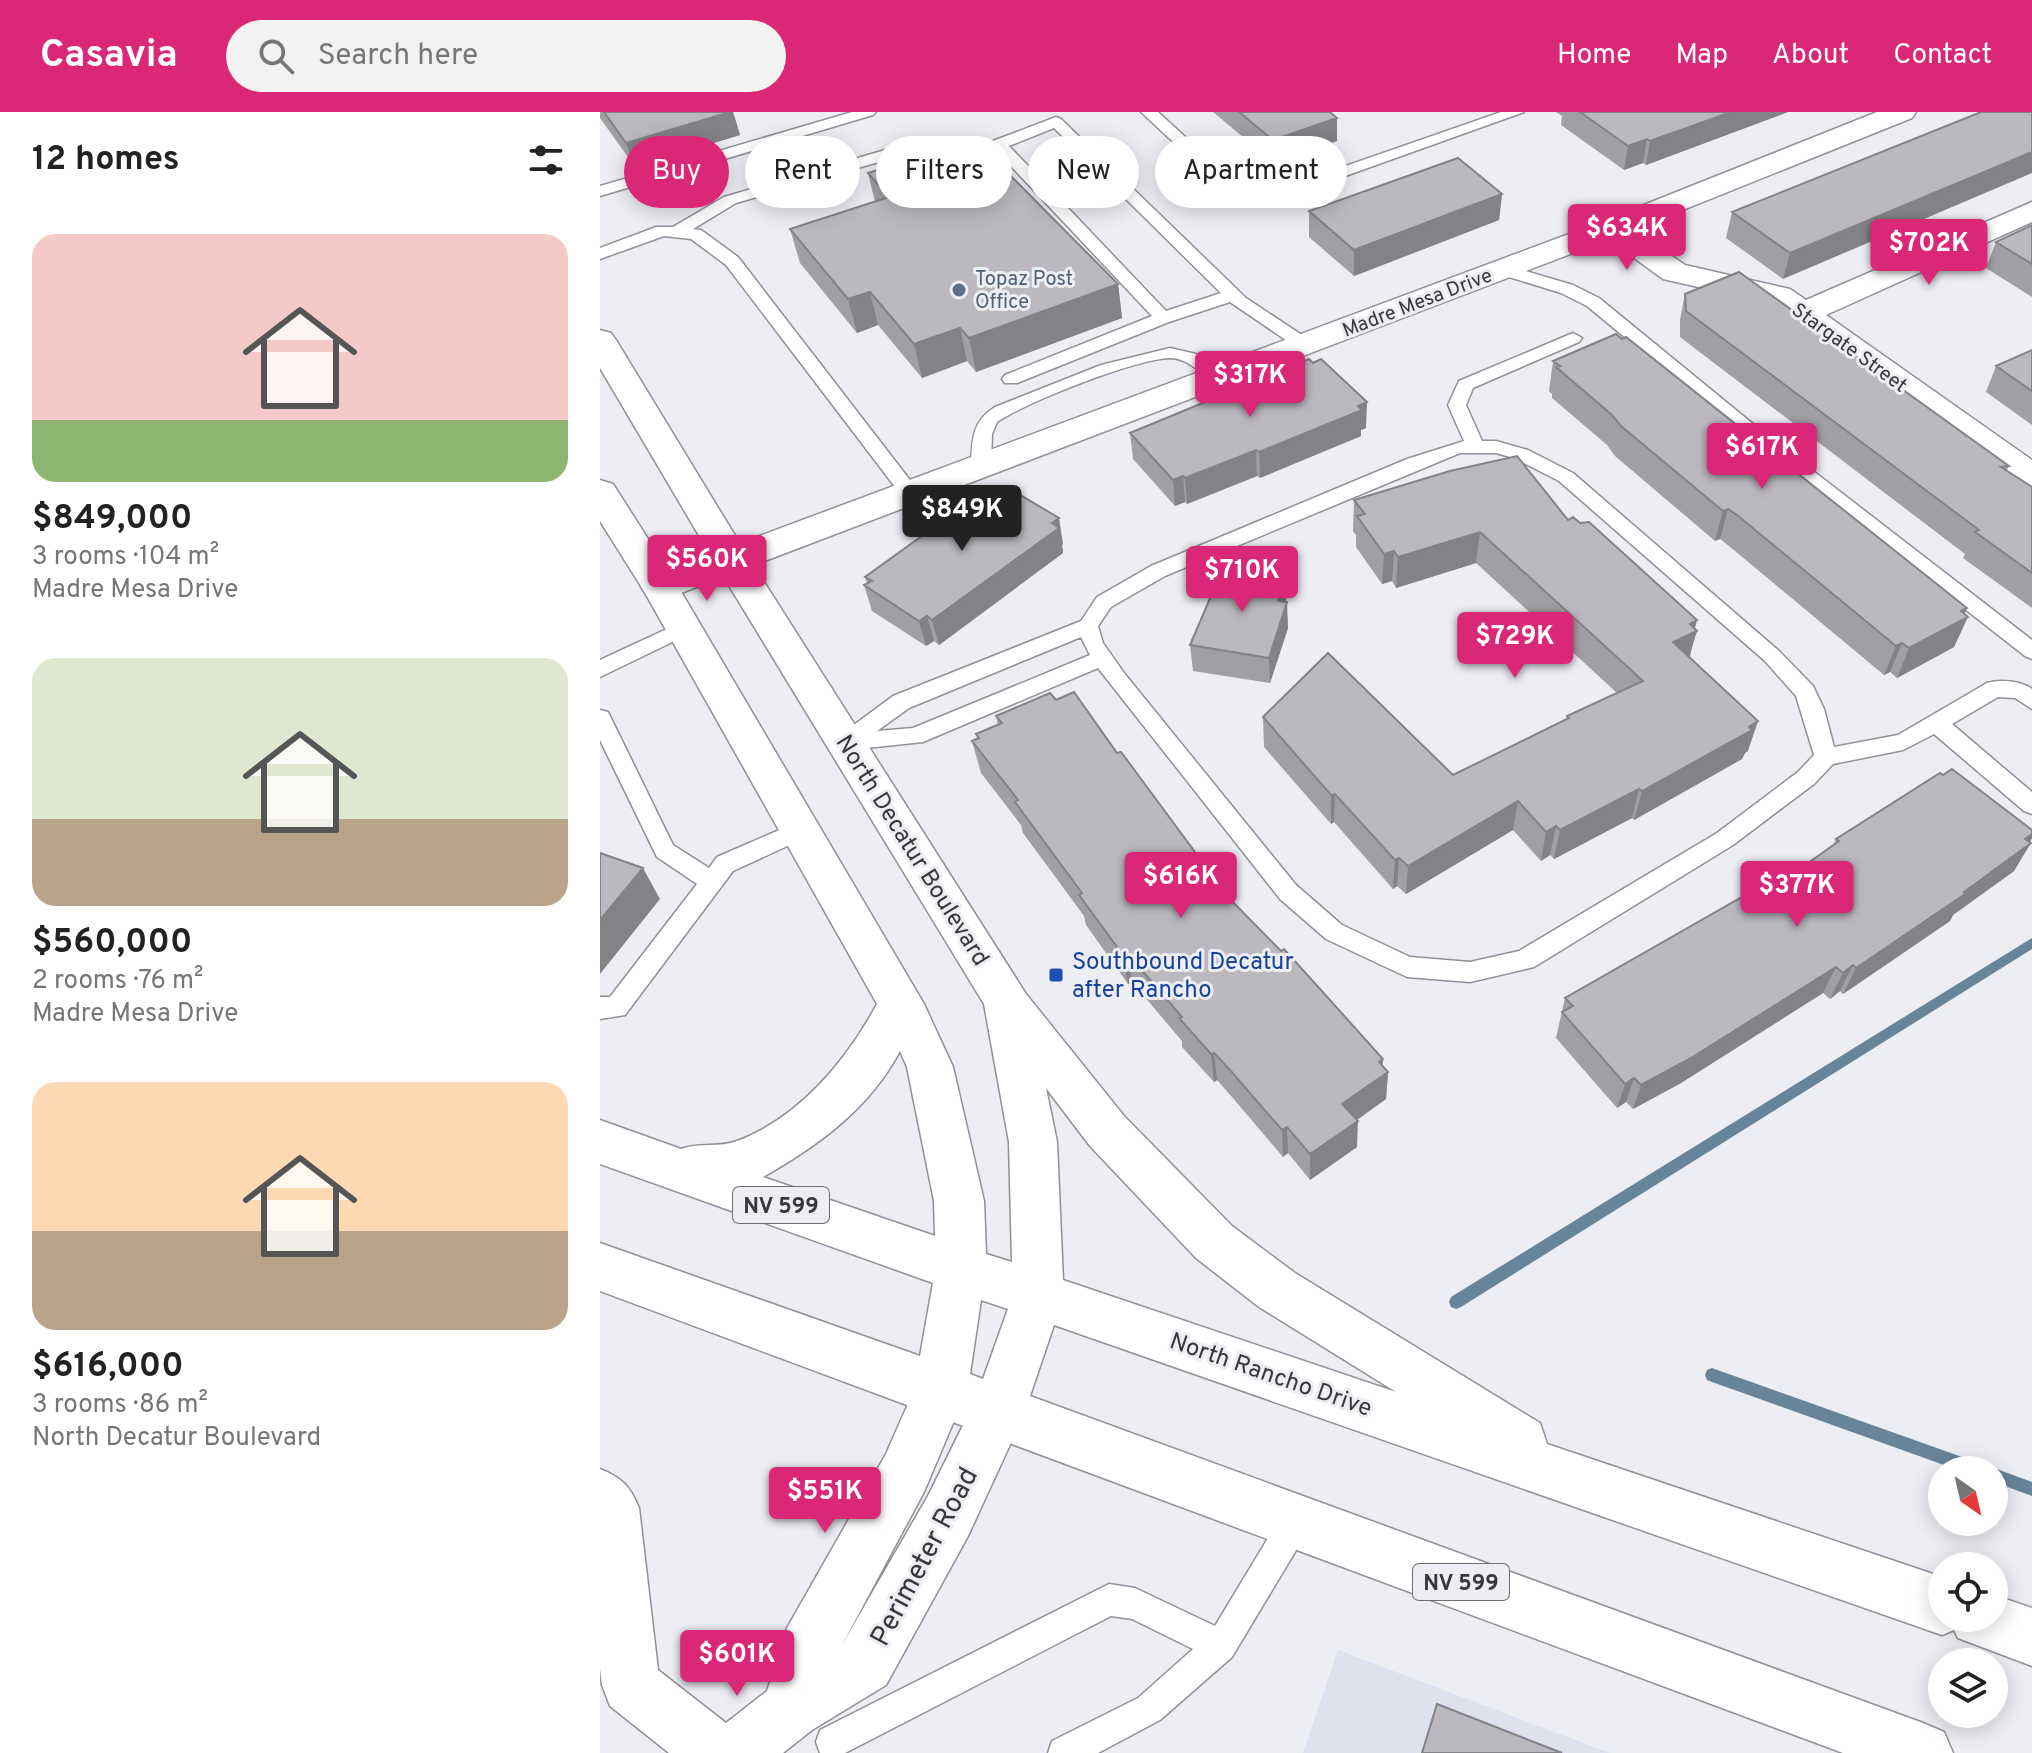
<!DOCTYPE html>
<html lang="en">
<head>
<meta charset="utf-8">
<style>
	:root { --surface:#fff; --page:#f2f2f2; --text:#222; --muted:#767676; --accent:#db2777 }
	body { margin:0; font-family:Overpass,sans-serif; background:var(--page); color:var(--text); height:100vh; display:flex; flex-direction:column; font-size:30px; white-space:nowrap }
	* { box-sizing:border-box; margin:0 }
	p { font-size:26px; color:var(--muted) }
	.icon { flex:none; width:44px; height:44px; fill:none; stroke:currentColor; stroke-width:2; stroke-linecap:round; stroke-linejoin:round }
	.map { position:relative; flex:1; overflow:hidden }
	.side { display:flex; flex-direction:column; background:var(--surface); width:600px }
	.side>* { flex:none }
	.guide { position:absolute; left:24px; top:24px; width:760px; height:72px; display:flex; gap:16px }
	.needle { width:52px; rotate:146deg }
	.controls { position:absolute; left:1328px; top:1344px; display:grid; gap:16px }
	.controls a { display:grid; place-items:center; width:80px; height:80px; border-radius:50%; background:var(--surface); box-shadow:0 4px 20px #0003; font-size:40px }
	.price { position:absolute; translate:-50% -68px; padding:0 18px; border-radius:8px; background:var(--accent); color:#fff; font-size:26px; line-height:52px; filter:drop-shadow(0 2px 4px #0008) }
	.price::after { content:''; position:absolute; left:50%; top:48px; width:24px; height:18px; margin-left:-12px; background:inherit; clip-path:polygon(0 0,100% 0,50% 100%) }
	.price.selected { background:#222; color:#fff }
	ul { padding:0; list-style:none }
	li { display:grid; align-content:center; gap:16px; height:424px; padding:0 32px }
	li span { display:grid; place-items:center; height:248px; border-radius:24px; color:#555 }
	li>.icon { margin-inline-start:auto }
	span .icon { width:144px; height:144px; fill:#fffc; stroke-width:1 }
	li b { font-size:34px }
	h2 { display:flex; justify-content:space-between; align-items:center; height:96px; padding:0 32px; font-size:34px }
	.pill { padding:0 28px; border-radius:36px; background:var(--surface); box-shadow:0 4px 20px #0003; font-size:28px; line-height:72px }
	.pill.selected { background:var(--accent); color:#fff }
	header { display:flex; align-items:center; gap:48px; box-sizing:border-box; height:112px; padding:0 40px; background:var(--accent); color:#fff }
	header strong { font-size:38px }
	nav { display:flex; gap:44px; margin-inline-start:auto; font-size:28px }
	.search { width:560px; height:72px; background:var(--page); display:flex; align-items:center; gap:20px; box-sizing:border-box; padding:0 28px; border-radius:44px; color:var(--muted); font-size:30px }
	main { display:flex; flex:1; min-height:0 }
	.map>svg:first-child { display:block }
	.built { fill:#e0e1ee }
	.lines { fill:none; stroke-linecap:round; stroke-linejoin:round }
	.stream { fill:#688499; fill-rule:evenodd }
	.lane-casing { stroke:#909097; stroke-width:3 }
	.street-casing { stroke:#909097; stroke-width:3 }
	.secondary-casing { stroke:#909097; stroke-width:3 }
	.primary-casing { stroke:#909097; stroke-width:3 }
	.lane { fill:#fff; fill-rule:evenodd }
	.street { fill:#fff; fill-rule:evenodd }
	.secondary { fill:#fff; fill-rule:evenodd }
	.primary { fill:#fff; fill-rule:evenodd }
	.wall { fill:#a19fa4 }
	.shaded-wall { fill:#838286 }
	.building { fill:#bbb9bf; stroke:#838286; stroke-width:2 }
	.service-dot { fill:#5c6f8a; stroke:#ededf4; stroke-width:3 }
	.transit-dot { fill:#1a4fb4; stroke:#ededf4; stroke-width:3 }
	.labels { text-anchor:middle; stroke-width:6; stroke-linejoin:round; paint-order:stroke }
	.far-service-label { font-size:20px; fill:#4e5e75; stroke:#ededf4; text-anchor:start }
	.far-street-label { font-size:20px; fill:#38383b; stroke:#ededf4 }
	.shield { fill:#ededf4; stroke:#6e6e72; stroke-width:2 }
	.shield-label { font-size:22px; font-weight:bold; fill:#38383b }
	.street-label { font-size:24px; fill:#38383b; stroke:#ededf4 }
	.transit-label { font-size:24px; fill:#164399; stroke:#ededf4; text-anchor:start }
	.near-street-label { font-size:28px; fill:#38383b; stroke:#ededf4 }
</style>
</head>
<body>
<header>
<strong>Casavia</strong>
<div class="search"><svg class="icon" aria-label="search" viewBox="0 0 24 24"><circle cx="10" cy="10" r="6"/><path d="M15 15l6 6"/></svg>Search here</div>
<nav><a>Home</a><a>Map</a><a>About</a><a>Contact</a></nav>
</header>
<main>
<section class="side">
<h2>12 homes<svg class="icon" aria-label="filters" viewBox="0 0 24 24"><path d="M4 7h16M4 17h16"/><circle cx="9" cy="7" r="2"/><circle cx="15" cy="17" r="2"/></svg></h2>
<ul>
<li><span style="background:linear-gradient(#f6c9c9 75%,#8fb573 0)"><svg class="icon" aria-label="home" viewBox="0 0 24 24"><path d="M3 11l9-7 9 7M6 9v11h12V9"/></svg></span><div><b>$849,000</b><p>3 rooms · 104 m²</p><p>Madre Mesa Drive</p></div></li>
<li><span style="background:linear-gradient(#dfe7d0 65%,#b9a48a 0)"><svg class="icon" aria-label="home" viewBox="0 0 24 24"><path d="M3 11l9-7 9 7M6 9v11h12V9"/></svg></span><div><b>$560,000</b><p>2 rooms · 76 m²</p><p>Madre Mesa Drive</p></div></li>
<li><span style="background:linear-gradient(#ffd9b3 60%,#b9a48a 0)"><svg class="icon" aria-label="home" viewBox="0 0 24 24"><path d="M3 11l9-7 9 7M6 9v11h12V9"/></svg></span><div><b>$616,000</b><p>3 rooms · 86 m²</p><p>North Decatur Boulevard</p></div></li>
</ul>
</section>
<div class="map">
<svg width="1432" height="1641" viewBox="0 0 1432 1641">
	<rect width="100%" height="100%" fill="#ededf4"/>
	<path class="built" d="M738 1538 1010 1641H703Z"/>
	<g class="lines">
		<path class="stream" d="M1432 826V837L861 1195 856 1197 851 1195 849 1190 851 1185Z
			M1112 1256 1379 1351 1384 1353 1386 1358H1358L1112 1270 1107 1268 1105 1263 1107 1258Z
			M1394 1356 1432 1370V1384L1394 1370V1358H1389Z"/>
		<defs>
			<path id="lane" d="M252 0H276L273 3 0 84V74Z
				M541 0H558L641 76 653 81H668L901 0H924L670 91H650L629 82Z
				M456 5 461 7 646 186 711 229 714 233 711 237H699L630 190 569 210 417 271H405L402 267 405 263 552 204 409 52 325 79 319 77 289 47 136 91 93 117 101 118 138 145 316 376 319 380 309 386 302 384 126 153 91 127 64 124 0 147V136L56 115H73L124 85 292 36 298 38 328 68 402 44 391 32 393 29ZM454 16 621 181 566 199 409 34Z
				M902 152 973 173 999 186 1164 321 1432 528V547L1425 544 1150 329 987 194 961 181 896 161 894 157Z
				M973 221 982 226 979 230 873 276 866 293 882 329H896L928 338 973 361 1179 539 1213 574 1224 597 1234 635 1298 623 1387 571C1401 567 1421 569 1432 577V597L1415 586 1398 585 1352 612 1432 680V702L1424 699 1334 622 1303 638 1233 652 1214 672 1133 733 934 855 870 870 807 865 726 827 680 787 498 556 323 630 247 638 239 636 236 630 239 624 293 584 481 509 497 485 551 454 807 347 864 329 848 293 859 269ZM860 341H896L914 346 959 369 1165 549 1196 584 1214 643 1198 660 1117 721 919 839 870 850 810 845 742 813 696 773 524 561 503 531 498 514 511 495 565 464ZM481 525 490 543 313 616 277 619 309 596Z
				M570 236 596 242 629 264 620 270C603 265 589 246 570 246 535 247 427 290 397 310L392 322 391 353 381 359 371 353C372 328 372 309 395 295L501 253Z
				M84 509 91 511 94 516 91 521 0 565V548Z
				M0 598 8 600 11 606 73 733 109 756 117 745 193 712 201 709 209 712 212 718 209 724 133 759 25 903 0 907V885H10L97 772 57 745 0 628Z
				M696 1394 707 1398 711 1409 707 1420 632 1545 560 1608 498 1641H448L452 1629 538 1586 593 1537 532 1507 511 1504 245 1641H220L216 1630 220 1618 509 1472 535 1476 615 1514 685 1398Z"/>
			<path id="street" d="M1432 90V110L1226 203 1432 348V376L1420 373 1168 191 1063 167 1001 122 997 116 1001 110 1012 107 1023 110 1085 153 1190 177 1206 188Z
				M341 1252 360 1260 367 1278 324 1380 242 1533 328 1384 379 1281 398 1273 417 1281 425 1300 368 1424 286 1573 212 1618 183 1641H69L10 1594 2 1573 0 1557V1357C22 1366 30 1374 39 1396L58 1558 126 1611 167 1579 187 1516 286 1342 322 1260Z"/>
			<path id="secondary" d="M1277 0H1316L1312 6 1023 122 73 484 60 488 47 484 41 475 47 466 1001 110Z"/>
			<path id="primary" d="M0 218 11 221 16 228 145 440 426 882 524 1004 632 1114 695 1161 940 1311 947 1332 1342 1465V1506H1394V1483L1432 1496V1554L1358 1526 1354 1518 1342 1523 454 1213 430 1284 1323 1611 1344 1620 1353 1641H1243L0 1179V1131L320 1244 333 1171 0 1052V1008L81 1037C99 1030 120 1036 137 1029 199 1006 247 948 277 892L44 479 0 409V368L13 372 73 466 324 892 353 955 384 1089 386 1142 412 1150 409 1030 384 892 114 449 0 256ZM300 939 307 955 334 1089 335 1124 163 1065C219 1033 269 997 300 939ZM446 976 490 1034 596 1146 659 1195 796 1280 463 1168 457 1030ZM381 1188 408 1197 383 1267 370 1262Z"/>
		</defs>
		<use href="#lane" class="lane-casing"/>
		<use href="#street" class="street-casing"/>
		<use href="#secondary" class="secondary-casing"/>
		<use href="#primary" class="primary-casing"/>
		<use href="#lane" class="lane"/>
		<use href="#street" class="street"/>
		<use href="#secondary" class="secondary"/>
		<use href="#primary" class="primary"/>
	</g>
	<path class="wall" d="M0 0H133L140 23 35 55 0 6Z
		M613 0H730L737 29 674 51Z
		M956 0H1188L1046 53 1043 51 1024 58 961 13 962 4Z
		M1381 0 1183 167 1126 126 1132 100Z
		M268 61 326 75 518 172 522 206 376 260 367 249 322 266 278 213 257 221 200 151 190 117 275 90Z
		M902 82 899 108 754 164 709 125V99Z
		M1432 113V185L1386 156 1396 130Z
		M1085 182 1409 354 1407 358 1432 375V496L1363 446 1365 442 1080 225V208Z
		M1432 238V313L1386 280 1396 254Z
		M953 249 1364 502 1354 535 1297 566 1290 560 1284 563 1129 434 1120 427 1115 429 1015 344 1007 333 952 286V282L949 279Z
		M766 316 761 318V324L660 366 657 364 587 392 585 390 575 394 533 347 530 321Z
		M754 388 968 408 1095 517 1090 545 1148 639 1145 641 1142 647 1034 708 1032 706 954 747 950 743 941 749 913 718 806 782 797 774 793 777 734 710 731 712 664 635 663 605 853 663 966 608 967 604 1017 581 876 451 796 476 792 469 782 472 756 435V423L753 419Z
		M463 432 462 433 463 441 339 533 334 529 326 534 272 499 264 473 267 472 265 465Z
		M686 490 688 516 670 571 593 559 590 533Z
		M456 588 517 641 627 784 788 960 786 987 757 1008V1035L710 1068 688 1041 683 1045 632 985 617 968 614 970 582 935V929L532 870 528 872 486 813 484 804 423 721 421 713 381 661 372 629 377 626 376 622 398 613 396 604Z
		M1432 718V726L1414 759 1353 803 1350 809 1243 882 1240 879 1230 887 1223 881 1081 971 1033 997 1026 990 1017 996 956 926 965 886 1176 774 1233 734 1236 727Z"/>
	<path class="shaded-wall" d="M130 0H133L140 23 35 55 26 31Z
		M1131 0H1188L1046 53 1050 29Z
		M737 6V29L674 51 673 28Z
		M1047 27 1043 51 1024 58 1028 34Z
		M1432 40V61L1183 167 1190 141Z
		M902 82 899 108 754 164V138Z
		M518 172 522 206 376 260 369 226Z
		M270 180 278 213 257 221 248 187Z
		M360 216 367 249 322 266 314 232Z
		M767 290 766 316 761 318V324L660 366 659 340Z
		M656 338 657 364 587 392 585 366Z
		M583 364 585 390 575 394 573 368Z
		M1128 397 1120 427 1115 429 1123 399Z
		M459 406 463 432 462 433 463 441 339 533 332 508Z
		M880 420 876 451 796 476 798 445Z
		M794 439 792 469 782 472 784 442Z
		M686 466V492L678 489Z
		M687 490 688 516 670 571 669 546Z
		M1367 496 1361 508 1368 505 1354 535 1297 566 1309 536 1361 499Z
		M327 504 334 529 326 534 319 509Z
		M1097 508 1094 520 1097 519 1088 549 1073 530 1090 512Z
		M1302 531 1290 560 1284 563 1296 534Z
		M1158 609 1148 639 1145 641 1142 647 1034 708 1042 679Z
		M1039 677 1032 706 954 747 960 718Z
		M735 682 734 710 731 712V683Z
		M918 689 913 718 806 782 808 754Z
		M956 714 950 743 941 749 946 720Z
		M1432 722V726L1427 734 1431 731 1414 759 1353 803 1350 809 1243 882 1256 856 1364 780Z
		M799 746 797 774 793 777 795 748Z
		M43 756 60 787 0 862V808Z
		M527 841 532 870 528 872 523 843Z
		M1253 853 1240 879 1230 887 1243 861Z
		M1236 855 1223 881 1081 971 1033 997 1041 973Z
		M614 941 617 968 614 970 611 942Z
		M783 947 782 964 788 960 786 987 741 1019 742 992 779 950Z
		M1034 966 1026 990 1017 996 1025 972Z
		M758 1009 757 1035 710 1068V1042Z
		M687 1015 688 1041 683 1045 682 1018Z"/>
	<path class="building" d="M4 0H130L26 31Z
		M639 0H730L737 6 673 28Z
		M980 0H1131L1050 29 1047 27 1028 34Z
		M1381 0H1432V40L1190 141 1132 100Z
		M858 46 902 82 754 138 709 99Z
		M303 50 326 75 398 51 518 172 369 226 360 216 314 232 270 180 248 187 190 117 289 85 268 61Z
		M1432 113V152L1396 130Z
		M1139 160 1409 354 1401 355 1432 375V461L1375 420 1379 418 1086 199 1085 182Z
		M1016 222 1022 227 1026 225 1367 496 1361 499 1368 505 1309 536 1302 531 1296 534 1137 403 1128 397 1123 399 1021 314 1012 303 956 255 960 254 953 249Z
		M1432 238V279L1396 254Z
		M709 247 713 251 721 247 767 290 758 294 762 298 659 340 656 338 585 366 583 364 573 368 530 321Z
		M917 344 968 408 973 405 980 411 989 410 1097 508 1090 512 1097 519 1073 530 1158 609 1149 615 1152 618 1042 679 1039 677 960 718 956 714 946 720 918 689 808 754 799 746 795 748 735 682 731 683 663 605 728 541 853 663 969 606 967 604 1043 569 880 420 798 445 794 439 784 442 757 404 765 402 754 388 850 359Z
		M405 374 459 406 452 411 459 416 332 508 327 504 319 509 264 473 272 469 265 465 390 375 398 379Z
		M623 456 686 466 678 489 687 490 669 546 590 533Z
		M474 580 517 641 521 640 530 652 612 763 627 778 623 780 681 839 684 837 783 947 779 950 788 960 742 992 758 1009 710 1042 687 1015 682 1018 630 958 614 941 611 942 579 906 582 905 527 841 523 843 479 783 482 781 415 690 418 688 372 629 379 626 376 622 402 611 396 604 450 581 456 588Z
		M1352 657 1432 718V722L1425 727 1431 731 1364 780 1365 782 1256 856 1253 853 1243 861 1236 855 1091 946 1041 973 1034 966 1025 972 962 900 973 894 965 886 1170 769 1176 774 1239 729 1236 727 1340 661 1343 663Z
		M0 741 43 756 0 808Z
		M837 1592 962 1641H822Z"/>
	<circle class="service-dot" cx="359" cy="178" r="8"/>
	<rect class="transit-dot" x="448" y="855" width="16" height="16" rx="4"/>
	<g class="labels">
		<g class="far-service-label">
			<text x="375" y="173">Topaz Post<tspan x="375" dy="23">Office</tspan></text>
		</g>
		<g class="far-street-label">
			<text transform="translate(817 190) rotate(-21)" y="7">Madre Mesa Drive</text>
			<text transform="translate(1250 235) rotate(36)" y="7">Stargate Street</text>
		</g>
		<g class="shield">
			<rect x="133" y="1075" width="96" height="36" rx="6"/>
			<rect x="813" y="1452" width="96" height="36" rx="6"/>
		</g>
		<g class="shield-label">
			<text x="181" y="1101">NV 599</text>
			<text x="861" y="1478">NV 599</text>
		</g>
		<g class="street-label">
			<text transform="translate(313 738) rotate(58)" y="8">North Decatur Boulevard</text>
			<text transform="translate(671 1262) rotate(19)" y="8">North Rancho Drive</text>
		</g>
		<g class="transit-label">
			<text x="472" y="857">Southbound Decatur<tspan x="472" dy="28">after Rancho</tspan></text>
		</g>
		<g class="near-street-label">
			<text transform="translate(323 1444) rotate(-62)" y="10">Perimeter Road</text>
		</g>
	</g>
</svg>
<div class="controls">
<a><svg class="needle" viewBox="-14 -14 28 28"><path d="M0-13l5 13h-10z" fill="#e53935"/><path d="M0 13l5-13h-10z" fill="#767676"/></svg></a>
<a><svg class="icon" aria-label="locate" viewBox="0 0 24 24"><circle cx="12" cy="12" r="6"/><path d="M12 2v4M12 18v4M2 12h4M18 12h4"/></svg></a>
<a><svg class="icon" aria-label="layers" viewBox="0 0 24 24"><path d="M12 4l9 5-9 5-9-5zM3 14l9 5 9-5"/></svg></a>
</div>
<b class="price" style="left:1027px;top:160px">$634K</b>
<b class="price" style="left:1329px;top:175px">$702K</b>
<b class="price" style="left:650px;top:307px">$317K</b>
<b class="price" style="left:1162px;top:379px">$617K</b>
<b class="price selected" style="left:362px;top:441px">$849K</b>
<b class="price" style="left:107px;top:491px">$560K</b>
<b class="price" style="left:642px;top:502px">$710K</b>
<b class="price" style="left:915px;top:568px">$729K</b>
<b class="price" style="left:581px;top:808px">$616K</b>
<b class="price" style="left:1197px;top:817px">$377K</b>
<b class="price" style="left:225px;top:1423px">$551K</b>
<b class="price" style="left:137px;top:1586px">$601K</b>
<div class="guide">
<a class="pill selected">Buy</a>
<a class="pill">Rent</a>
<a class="pill">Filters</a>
<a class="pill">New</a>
<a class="pill">Apartment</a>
</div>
</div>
</main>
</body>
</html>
